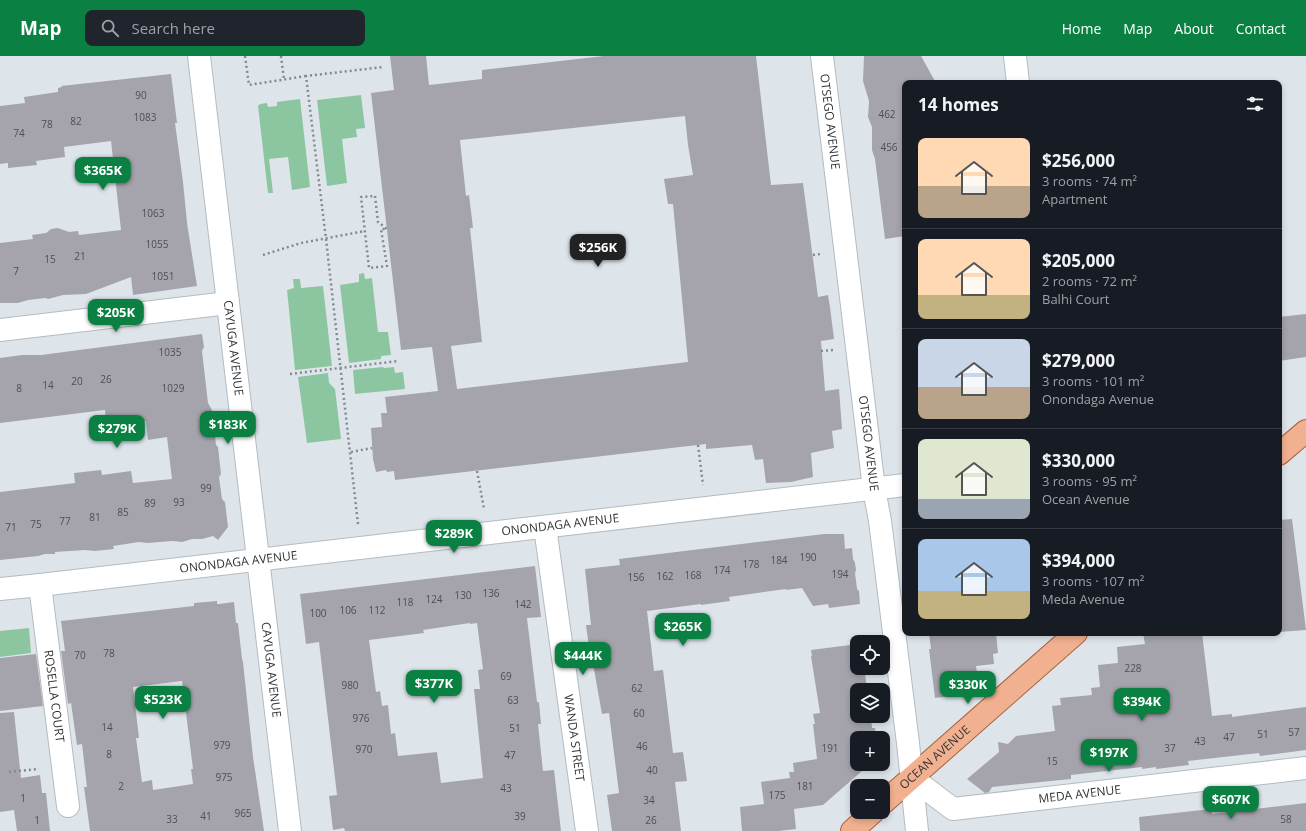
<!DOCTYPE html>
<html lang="en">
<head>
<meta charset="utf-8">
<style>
	:root { --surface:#171b24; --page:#20242c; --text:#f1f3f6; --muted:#9ea1a6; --line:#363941; --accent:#0b8043 }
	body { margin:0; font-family:"Open Sans",sans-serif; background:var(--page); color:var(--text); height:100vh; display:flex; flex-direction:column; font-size:15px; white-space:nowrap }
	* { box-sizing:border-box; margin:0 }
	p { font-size:13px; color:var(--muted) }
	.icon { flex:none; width:22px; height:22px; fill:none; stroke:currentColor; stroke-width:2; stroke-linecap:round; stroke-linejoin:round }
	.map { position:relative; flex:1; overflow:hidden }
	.side { position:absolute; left:902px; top:24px; width:380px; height:556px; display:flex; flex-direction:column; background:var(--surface); border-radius:8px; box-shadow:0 2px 6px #0003 }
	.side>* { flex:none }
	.buttons { position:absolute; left:850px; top:579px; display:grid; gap:8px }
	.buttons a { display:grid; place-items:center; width:40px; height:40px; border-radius:8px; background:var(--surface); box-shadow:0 2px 6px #0003; font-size:20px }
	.price { position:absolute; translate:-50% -34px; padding:0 9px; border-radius:8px; background:var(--accent); color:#fff; font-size:13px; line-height:26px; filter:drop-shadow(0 1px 2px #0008) }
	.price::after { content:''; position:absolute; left:50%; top:24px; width:12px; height:9px; margin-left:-6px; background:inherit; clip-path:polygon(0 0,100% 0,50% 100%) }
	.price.active { background:#222; color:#fff }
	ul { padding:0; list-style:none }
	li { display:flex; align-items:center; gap:12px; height:100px; padding:0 16px }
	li+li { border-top:1px solid var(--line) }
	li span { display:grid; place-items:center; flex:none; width:112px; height:80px; border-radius:8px; color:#555 }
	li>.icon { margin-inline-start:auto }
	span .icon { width:48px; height:48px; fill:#fffc; stroke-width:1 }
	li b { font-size:17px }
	h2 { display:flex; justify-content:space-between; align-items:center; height:48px; padding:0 16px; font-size:17px }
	header { display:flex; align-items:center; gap:24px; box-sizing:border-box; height:56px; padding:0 20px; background:var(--accent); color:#fff }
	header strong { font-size:19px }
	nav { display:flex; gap:22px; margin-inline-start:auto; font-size:14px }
	.search { width:280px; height:36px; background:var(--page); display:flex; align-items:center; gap:10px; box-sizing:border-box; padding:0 14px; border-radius:8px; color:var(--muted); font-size:15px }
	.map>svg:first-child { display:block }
	.green { fill:#8cc6a1 }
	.building { fill:#a5a4ac; fill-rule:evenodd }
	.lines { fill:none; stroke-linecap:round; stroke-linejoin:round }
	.minor-casing { stroke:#b4bbc1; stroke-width:24 }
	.major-casing { stroke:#a8623f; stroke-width:24 }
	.path { stroke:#84898d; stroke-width:2.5; stroke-dasharray:2 3; stroke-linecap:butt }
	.minor { stroke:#fff; stroke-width:22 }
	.major { stroke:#f1b08f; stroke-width:22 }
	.labels { text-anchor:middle; stroke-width:3; stroke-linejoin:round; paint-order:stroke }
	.number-label { font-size:10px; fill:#4d4f53 }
	.street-label { font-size:12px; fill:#303335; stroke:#fff }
</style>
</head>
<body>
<header>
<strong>Map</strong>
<div class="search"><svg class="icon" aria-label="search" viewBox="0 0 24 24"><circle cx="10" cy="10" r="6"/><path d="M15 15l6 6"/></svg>Search here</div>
<nav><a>Home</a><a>Map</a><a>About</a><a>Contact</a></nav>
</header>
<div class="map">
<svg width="1306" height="775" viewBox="0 0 1306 775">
	<rect width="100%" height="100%" fill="#dde5eb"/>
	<path class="green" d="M361 39 365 72 356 73 357 81 342 83 347 127 327 130 317 44Z
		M300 43 310 131 292 134 288 101 269 103 273 137H268L258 50 260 48 267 47 268 51 277 50V46Z
		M364 217 365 223 372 222 378 276H388L391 299 381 300V303L349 307 340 229 359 226V218Z
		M293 223H300L301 232 323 230 332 310 295 314 287 234 294 232Z
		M383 311 384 312 394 311 395 317 403 316 405 333 355 338 353 314Z
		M328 317 329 327 335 333 341 383 307 387 298 321Z
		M29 572 31 597 0 601V575Z"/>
	<path class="building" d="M390 0H426L429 29 482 23V14L604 0H756L771 129 803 127 818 241 828 239 830 251 834 283 821 285 825 335 839 333 842 373 832 375 834 392 811 397 813 421 791 426 766 427 763 403 755 404 752 389 706 393V388L395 424 394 415 387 416 386 414 376 416 373 403 371 372 382 371 381 357H387L385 341 438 335 432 291 401 294 371 37 394 34ZM685 60 688 89 693 119 664 123 668 148H673L688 306 457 333 451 290 482 286 470 172H473L469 139 466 140 460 84Z
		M864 0H921L936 27H905V180L885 183 875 103 872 94V71L868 61 869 45 863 25Z
		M171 18 177 67H175L183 126 187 167 197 230 133 239 131 221 86 238 63 239 48 243 45 242 28 244 18 247H0V187L33 183 32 179 46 177 51 173 58 172 69 176 78 175 79 179 121 174 111 85 64 91 65 101 36 105 37 109 8 112V107L0 108V50L25 47 24 41 58 36V32L62 31 61 30Z
		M1306 258V301L1279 305V261Z
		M202 278 204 291 202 295 208 347 212 354 216 389 218 391 221 418 219 421 222 443 225 446 228 471 218 484 213 480 202 483H192L182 486 173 485 147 487 139 486 113 490 114 493 95 495 85 494 55 496V498H45L38 500 0 504V436L75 427 74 417 101 414 102 419 131 415 133 427 172 423 167 381 148 384 146 365 106 368 105 354 0 367V302L22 299H41Z
		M1292 463 1306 574 1279 576V464Z
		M824 478H844L845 493 852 492 853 503 855 507 856 514 855 517 857 533 859 535 860 548 829 552 828 548 813 550 802 532 786 534V533L729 541 730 545 701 549V548L647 555 654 615 663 614 673 697 683 696 687 725 675 726 681 775H612L607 739 619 737 609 657 602 658 590 591H589L586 569H591L585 513 620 509 619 503Z
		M535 510 541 561 527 562 537 646H539L541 668H538L543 715 554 714 561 775H345L344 772 333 774 329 740 337 739 319 586 306 588 300 538ZM470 567V568L477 567 483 613 478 614 480 633H474L483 722 441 727 437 696 398 700 395 677 391 678 388 649 382 650 380 635 376 636 369 584 424 577 423 574Z
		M217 545V548H219L234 546 236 567H238L242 603 243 606 253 701 264 775H90L84 731H87L82 688 77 689 71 647 68 648 61 595H65L61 565 194 550V547ZM182 625 193 713H191L193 728 153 734 152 724 142 726 136 682H139L133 631Z
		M929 577H996L998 597 993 598 994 608 976 610 978 623 958 625 960 639 935 642 929 593H931Z
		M1143 577H1202L1212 660 1232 658V661L1306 651V694L1260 700 1259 697 1188 705 1189 709 1156 713V711L1142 713V711L1071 719V723L992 731 989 736 985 737 967 723 999 696 998 686 1008 688 1016 680 1055 675 1052 650 1061 649 1060 642 1092 639 1091 632 1100 631 1098 609 1118 607 1117 591 1145 588Z
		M850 589 853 618 865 617 867 634H857V660H871L872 672H875L876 682H857V708H870L823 749 794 753 796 773 779 775H742L740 751 764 748 761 726 790 722 789 716H794L793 707 817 703 813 668H815L813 658 820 657 811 600H812L811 594Z
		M36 598 43 650 0 655V602Z
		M14 656 21 722 40 719 42 737H46L50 775H17L14 754 0 756V657Z
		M1306 747V775H1140L1139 761 1211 753 1212 758Z"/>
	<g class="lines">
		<defs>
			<g id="minor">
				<path id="s1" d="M199 0 290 775"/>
				<path id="s2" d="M822 0 874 433 880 465 908 687 917 775"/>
				<path d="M1015 0 1018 27"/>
				<path d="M0 274 228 247"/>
				<path id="s3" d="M545 471 587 775"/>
				<path id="s4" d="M40 529 68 750"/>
				<path id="s5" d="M0 533 40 529 905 429"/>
				<path id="s6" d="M912 722 953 753 1306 712"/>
			</g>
			<g id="major">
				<path d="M1279 398 1306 375"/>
				<path id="s7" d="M883 747 1076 577"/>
				<path d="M852 775 873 756"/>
			</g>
		</defs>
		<use href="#minor" class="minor-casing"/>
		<use href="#major" class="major-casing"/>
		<path class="path" d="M245 0 249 29 306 20
			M281 0 284 24
			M375 140 378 166 387 173H381L387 210 369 212 361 141Z
			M263 199 301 187 365 175
			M813 199 821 198
			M821 295 833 294
			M290 318 398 305
			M698 389 703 429
			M351 396 372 392
			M477 415 484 453
			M358 468 326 183 306 20 383 11
			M9 716 39 713"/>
		<use href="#minor" class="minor"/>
		<use href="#major" class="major"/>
	</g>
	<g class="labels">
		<g class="number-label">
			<text x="141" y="43">90</text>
			<text x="887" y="62">462</text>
			<text x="145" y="65">1083</text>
			<text x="76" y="69">82</text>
			<text x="47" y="72">78</text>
			<text x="19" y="81">74</text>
			<text x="889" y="95">456</text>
			<text x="153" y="161">1063</text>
			<text x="157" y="192">1055</text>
			<text x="80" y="204">21</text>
			<text x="50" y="207">15</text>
			<text x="16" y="219">7</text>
			<text x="163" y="224">1051</text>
			<text x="170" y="300">1035</text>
			<text x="106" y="327">26</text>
			<text x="77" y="329">20</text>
			<text x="48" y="333">14</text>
			<text x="19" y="336">8</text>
			<text x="173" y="336">1029</text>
			<text x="206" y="436">99</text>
			<text x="179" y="450">93</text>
			<text x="150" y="451">89</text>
			<text x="123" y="460">85</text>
			<text x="95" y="465">81</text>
			<text x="65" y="469">77</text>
			<text x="36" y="472">75</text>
			<text x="11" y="475">71</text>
			<text x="808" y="505">190</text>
			<text x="779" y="508">184</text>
			<text x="751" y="512">178</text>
			<text x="722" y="518">174</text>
			<text x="840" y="522">194</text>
			<text x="693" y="523">168</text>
			<text x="665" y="524">162</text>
			<text x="636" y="525">156</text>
			<text x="491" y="541">136</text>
			<text x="463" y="543">130</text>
			<text x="434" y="547">124</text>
			<text x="405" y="550">118</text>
			<text x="523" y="552">142</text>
			<text x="348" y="558">106</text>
			<text x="377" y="558">112</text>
			<text x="318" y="561">100</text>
			<text x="109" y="601">78</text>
			<text x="80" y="603">70</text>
			<text x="1133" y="616">228</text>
			<text x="506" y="624">69</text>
			<text x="350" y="633">980</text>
			<text x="637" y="636">62</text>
			<text x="513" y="648">63</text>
			<text x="639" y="661">60</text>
			<text x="361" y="666">976</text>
			<text x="107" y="675">14</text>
			<text x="515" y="676">51</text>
			<text x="1294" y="680">57</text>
			<text x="1263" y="682">51</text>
			<text x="1229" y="685">47</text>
			<text x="1200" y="689">43</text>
			<text x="222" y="693">979</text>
			<text x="642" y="694">46</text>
			<text x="830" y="696">191</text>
			<text x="1170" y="696">37</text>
			<text x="364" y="697">970</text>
			<text x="109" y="702">8</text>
			<text x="510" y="703">47</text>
			<text x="1052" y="709">15</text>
			<text x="652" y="718">40</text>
			<text x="224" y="725">975</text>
			<text x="121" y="734">2</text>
			<text x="805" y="734">181</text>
			<text x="506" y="736">43</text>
			<text x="777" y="743">175</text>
			<text x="23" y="746">1</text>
			<text x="649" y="748">34</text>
			<text x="243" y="761">965</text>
			<text x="206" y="764">41</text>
			<text x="520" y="764">39</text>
			<text x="172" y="767">33</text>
			<text x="1286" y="767">58</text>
			<text x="37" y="768">1</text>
			<text x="651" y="768">26</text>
		</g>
		<g class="street-label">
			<text dy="4" stroke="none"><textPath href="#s2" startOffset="66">OTSEGO AVENUE</textPath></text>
			<text dy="4" stroke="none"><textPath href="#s1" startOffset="294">CAYUGA AVENUE</textPath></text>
			<text dy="4" stroke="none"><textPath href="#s2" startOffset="390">OTSEGO AVENUE</textPath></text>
			<text dy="4" stroke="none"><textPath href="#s5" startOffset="564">ONONDAGA AVENUE</textPath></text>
			<text dy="4" stroke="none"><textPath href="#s5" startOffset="240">ONONDAGA AVENUE</textPath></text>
			<text dy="4" stroke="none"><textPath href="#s1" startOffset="618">CAYUGA AVENUE</textPath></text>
			<text dy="4" stroke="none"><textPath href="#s4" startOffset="112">ROSELLA COURT</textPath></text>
			<text dy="4" stroke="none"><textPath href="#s3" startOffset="213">WANDA STREET</textPath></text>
			<text dy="4" stroke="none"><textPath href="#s7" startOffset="69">OCEAN AVENUE</textPath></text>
			<text dy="4" stroke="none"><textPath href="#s6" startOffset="179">MEDA AVENUE</textPath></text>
		</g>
	</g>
</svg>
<div class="buttons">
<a><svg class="icon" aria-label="locate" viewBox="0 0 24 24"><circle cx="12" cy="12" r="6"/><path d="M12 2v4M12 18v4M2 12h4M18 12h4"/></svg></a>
<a><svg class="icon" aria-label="layers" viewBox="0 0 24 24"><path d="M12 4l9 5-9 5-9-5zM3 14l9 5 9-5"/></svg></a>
<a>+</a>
<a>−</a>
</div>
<b class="price" style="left:103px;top:135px">$365K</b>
<b class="price active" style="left:598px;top:212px">$256K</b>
<b class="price" style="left:116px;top:277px">$205K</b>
<b class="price" style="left:228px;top:389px">$183K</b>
<b class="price" style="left:117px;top:393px">$279K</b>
<b class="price" style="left:454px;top:498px">$289K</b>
<b class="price" style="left:683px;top:591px">$265K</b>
<b class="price" style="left:583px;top:620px">$444K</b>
<b class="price" style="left:434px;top:648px">$377K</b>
<b class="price" style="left:968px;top:649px">$330K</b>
<b class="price" style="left:163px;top:664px">$523K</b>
<b class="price" style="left:1142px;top:666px">$394K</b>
<b class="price" style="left:1109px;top:717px">$197K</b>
<b class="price" style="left:1231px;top:764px">$607K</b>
<section class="side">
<h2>14 homes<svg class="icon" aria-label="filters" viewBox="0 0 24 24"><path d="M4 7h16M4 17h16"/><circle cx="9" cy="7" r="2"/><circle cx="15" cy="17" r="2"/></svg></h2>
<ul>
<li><span style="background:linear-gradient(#ffd9b3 60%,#b9a48a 0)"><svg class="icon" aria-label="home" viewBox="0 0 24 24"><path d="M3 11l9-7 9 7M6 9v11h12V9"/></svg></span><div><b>$256,000</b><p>3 rooms · 74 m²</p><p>Apartment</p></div></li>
<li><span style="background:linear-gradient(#ffd9b3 70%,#c2b280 0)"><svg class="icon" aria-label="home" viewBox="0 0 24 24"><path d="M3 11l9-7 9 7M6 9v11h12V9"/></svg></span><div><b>$205,000</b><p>2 rooms · 72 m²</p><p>Balhi Court</p></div></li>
<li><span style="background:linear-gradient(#c9d6e8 60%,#b9a48a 0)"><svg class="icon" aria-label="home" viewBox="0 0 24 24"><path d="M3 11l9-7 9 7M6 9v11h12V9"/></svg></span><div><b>$279,000</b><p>3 rooms · 101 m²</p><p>Onondaga Avenue</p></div></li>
<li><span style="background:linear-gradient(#dfe7d0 75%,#9aa5b1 0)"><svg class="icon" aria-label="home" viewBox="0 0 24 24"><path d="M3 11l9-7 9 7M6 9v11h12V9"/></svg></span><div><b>$330,000</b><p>3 rooms · 95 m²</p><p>Ocean Avenue</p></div></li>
<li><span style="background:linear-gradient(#a9c7e8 65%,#c2b280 0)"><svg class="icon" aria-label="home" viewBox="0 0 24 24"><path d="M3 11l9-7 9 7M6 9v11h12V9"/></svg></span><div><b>$394,000</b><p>3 rooms · 107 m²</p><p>Meda Avenue</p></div></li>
</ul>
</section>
</div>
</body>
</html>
